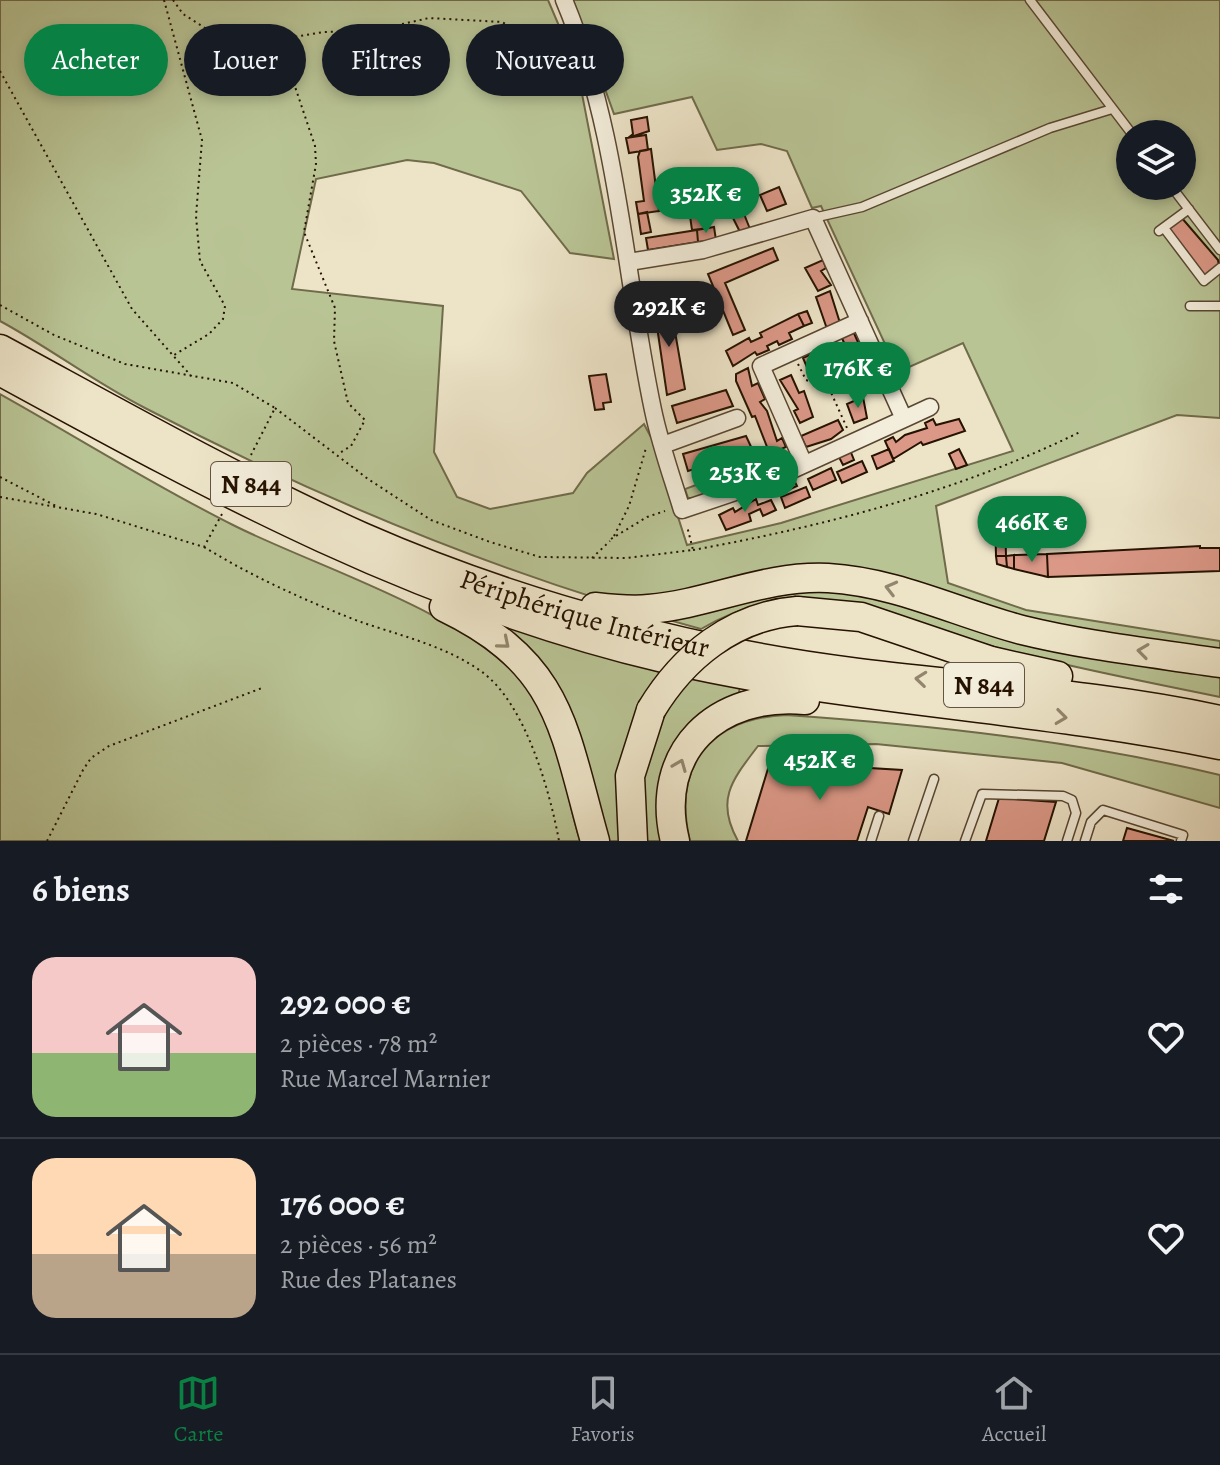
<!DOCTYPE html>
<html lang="fr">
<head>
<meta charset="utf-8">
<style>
	:root { --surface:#171b24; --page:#242831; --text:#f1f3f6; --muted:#9ea1a6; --line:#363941; --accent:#0b8043 }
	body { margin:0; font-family:Alegreya,serif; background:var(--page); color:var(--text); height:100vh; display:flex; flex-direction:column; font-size:30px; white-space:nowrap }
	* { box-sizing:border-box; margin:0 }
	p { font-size:26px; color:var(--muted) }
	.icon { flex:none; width:44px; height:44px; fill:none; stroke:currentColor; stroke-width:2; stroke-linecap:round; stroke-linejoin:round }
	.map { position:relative; height:841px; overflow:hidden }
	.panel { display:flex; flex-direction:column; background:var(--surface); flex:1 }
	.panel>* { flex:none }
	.hud { position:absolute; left:24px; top:24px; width:800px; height:72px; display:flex; gap:16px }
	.tools { position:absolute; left:1116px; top:120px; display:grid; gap:16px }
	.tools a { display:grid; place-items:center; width:80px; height:80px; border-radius:50%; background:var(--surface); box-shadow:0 4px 12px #0003; font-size:40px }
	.price { position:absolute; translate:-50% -68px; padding:0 18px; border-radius:28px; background:var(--accent); color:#fff; font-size:26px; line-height:52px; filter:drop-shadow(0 2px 4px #0008) }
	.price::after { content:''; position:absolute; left:50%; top:48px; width:24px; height:18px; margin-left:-12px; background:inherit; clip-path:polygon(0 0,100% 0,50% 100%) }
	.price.current { background:#222; color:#fff }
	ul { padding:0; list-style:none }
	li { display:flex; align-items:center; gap:24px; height:200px; padding:0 32px }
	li+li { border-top:2px solid var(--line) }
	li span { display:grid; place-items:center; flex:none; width:224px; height:160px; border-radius:24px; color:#555 }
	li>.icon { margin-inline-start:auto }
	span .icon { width:96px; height:96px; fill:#fffc; stroke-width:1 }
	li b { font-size:34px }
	h2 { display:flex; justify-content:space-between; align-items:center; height:96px; padding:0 32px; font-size:34px }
	.pill { padding:0 28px; border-radius:36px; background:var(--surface); box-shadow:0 4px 12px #0003; font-size:28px; line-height:72px }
	.pill.current { background:var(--accent); color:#fff }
	.dock { display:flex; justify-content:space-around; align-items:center; height:112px; border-top:2px solid var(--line); background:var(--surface); font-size:22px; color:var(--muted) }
	.dock a { display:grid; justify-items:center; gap:4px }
	.dock .current { color:var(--accent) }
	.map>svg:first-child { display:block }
	.green { fill:#b9c495; stroke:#706b4a; stroke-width:2; fill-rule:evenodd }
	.building { fill:#db9887; stroke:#261200; stroke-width:2 }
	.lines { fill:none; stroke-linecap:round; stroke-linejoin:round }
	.lane-casing { stroke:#584632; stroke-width:11 }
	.street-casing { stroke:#584632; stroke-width:19 }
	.highway-casing { stroke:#261200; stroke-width:31 }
	.path { stroke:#261200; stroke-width:2; stroke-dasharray:2 4; stroke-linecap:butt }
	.lane { stroke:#f3eddb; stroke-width:8 }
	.street { stroke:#f3eddb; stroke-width:16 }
	.highway { stroke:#ede4c8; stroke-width:28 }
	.highway-bridge-casing { stroke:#261200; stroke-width:31; stroke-linecap:butt }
	.highway-bridge { stroke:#ede4c8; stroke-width:28 }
	.oneway { stroke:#93866e }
	.labels { text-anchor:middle; stroke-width:6; stroke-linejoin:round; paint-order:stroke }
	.shield { fill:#f3eddb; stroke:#645442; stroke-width:2 }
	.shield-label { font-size:26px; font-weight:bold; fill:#261200 }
	.street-label { font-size:28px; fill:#261200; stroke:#f3eddb }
</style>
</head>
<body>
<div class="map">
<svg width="1220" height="841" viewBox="0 0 1220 841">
	<rect width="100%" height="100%" fill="#ede4c8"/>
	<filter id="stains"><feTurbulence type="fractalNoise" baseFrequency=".0025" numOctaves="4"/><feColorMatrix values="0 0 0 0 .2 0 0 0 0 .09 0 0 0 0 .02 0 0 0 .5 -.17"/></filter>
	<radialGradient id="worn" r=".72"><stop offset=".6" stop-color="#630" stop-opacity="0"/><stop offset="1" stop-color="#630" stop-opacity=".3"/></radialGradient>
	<path class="green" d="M0 0H548L577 68 614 259 570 253 521 191 434 163 407 160 316 179 292 289 443 306 434 452 457 497 490 509 573 493 587 473 644 424 655 445 687 545 781 523 1013 451 963 343 898 372 821 206 812 208 787 151 761 144 717 150 692 97 614 114 573 0H1220V418L1177 415 936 506 948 583 1026 610 1220 641V697C1152 683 1084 670 1017 653 905 626 816 561 701 629 508 577 323 501 145 408 94 382 50 348 0 321ZM1130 134H1182V186H1130Z
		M0 394C77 437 153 485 233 525 316 567 466 612 523 683 561 730 563 786 580 841H0Z
		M758 462 765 476 699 498H688L685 489Z
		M504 624 660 672C620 733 618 770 621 841H601L581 759 499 629Z
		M685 675 740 686 738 699 697 726 669 841H641L642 755Z
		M786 715C931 725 1078 741 1220 775V808L1062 763 876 744 758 746C732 780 715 800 738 841H690C672 766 711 718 786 715Z"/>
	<path class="building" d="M647 117 649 131 628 138 633 134 631 120Z
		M646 135 648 150 629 153 626 138Z
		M651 149 659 211 638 214 636 202 644 201 638 157 640 151Z
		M779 187 786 204 767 211 760 195Z
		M736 194 750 229 740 232 723 198Z
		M668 198 669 209 659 211 658 199Z
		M705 199 709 228 692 230 688 202Z
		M647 212 651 232 641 234 638 214Z
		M1181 217 1218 260 1219 266 1204 278 1164 228Z
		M714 227 716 240 698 242 697 230Z
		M697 230 698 242 648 250 646 238Z
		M773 248 778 260 725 283 745 330 733 335 708 274Z
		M823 260 826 268 821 271 831 285 818 291 805 268Z
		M830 291 840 323 827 329 816 297Z
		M670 303 685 389 667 395 654 306Z
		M807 311 812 323 804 326 798 314Z
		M798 314 804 326 789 333 792 339 779 345 777 341 767 346 769 350 757 355 755 352 733 366 726 351 749 338 751 342 762 337 760 333Z
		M853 331 866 360 860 363 875 385 861 392 848 367 854 365 841 336Z
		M834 348 839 360 823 368 817 356Z
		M815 352 823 368 809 372 803 358Z
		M748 368 752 386 758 383 765 399 760 402 767 411 777 441 782 438 786 447 781 449 788 465 776 470 755 416 752 417 736 381V374Z
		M606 374 611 402 603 403 604 409 595 410 589 376Z
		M791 375 799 393 804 391 813 417 800 423 794 411 798 409 780 380Z
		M726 390 733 406 677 423 672 406Z
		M863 397 867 418 854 423 847 404Z
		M933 419 936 425 959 419 965 431 923 445 921 442 893 459 885 441 893 437 896 442 905 435 927 428 925 423Z
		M838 420 843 430 831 439 806 447 801 436Z
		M746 436 753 451 688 471 683 454Z
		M889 449 894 461 877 469 872 456Z
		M959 449 967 465 956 469 949 454Z
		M850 450 854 460 843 465 838 455Z
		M862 461 867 472 842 483 837 472Z
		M831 468 836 480 813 490 808 479Z
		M792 476 797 486 786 491 781 481Z
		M806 487 810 497 785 508 781 497Z
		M756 499 758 505 771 500 776 510 763 516 760 509 749 514 751 521 726 530 719 515 733 508 735 512Z
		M1005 516 1006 556H996L995 517Z
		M1200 546V548H1220V571L1048 577 1047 554Z
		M1047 554 1048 577 1014 569V555Z
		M1014 555V569L1007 567 1006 556Z
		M996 556H1006L1007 567 997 564Z
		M770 762 902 770 889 814 868 807 857 841H746Z
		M999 798 1056 802 1044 841H986Z
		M1127 828 1174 841H1123Z"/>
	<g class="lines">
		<defs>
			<path id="lane" d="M1030 0 1132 134
				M1171 186 1220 250
				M813 218 862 207 1050 128 1112 109
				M1164 228 1204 281 1220 268
				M1159 231 1189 209
				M1190 306H1220
				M871 841 879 816
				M913 841 934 779
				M965 841 982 794 1063 796 1072 800 1076 813 1067 841
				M1085 841 1091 822 1103 810 1183 835 1181 841"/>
			<path id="street" d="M564 0C619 131 624 273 653 410 660 444 672 477 682 510L768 481 904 419 813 218 703 250 629 262
				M904 419 930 407
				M663 445 737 418
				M804 464 761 366 860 321"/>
			<g id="highway">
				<path id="s1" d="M0 349C120 414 238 481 362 537 485 591 614 629 745 655 902 686 1063 686 1220 720"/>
				<path d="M0 371C218 490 419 600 663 658 846 701 1036 707 1220 745"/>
				<path d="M444 607C562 664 563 728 595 841"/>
				<path d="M595 607C613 609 631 611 649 609 710 604 764 575 828 578 897 582 957 613 1022 630 1087 646 1154 653 1220 663"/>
				<path d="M797 611 861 617 991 661 1058 676"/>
				<path d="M633 841 630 776 651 710"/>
				<path d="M675 841C653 751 717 692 805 700"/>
			</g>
		</defs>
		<use href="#lane" class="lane-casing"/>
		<use href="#street" class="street-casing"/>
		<use href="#highway" class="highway-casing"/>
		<path class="path" d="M164 0 202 140 196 216 200 261 225 306 223 319 209 334 174 355
			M173 0 183 14 221 38 247 45 324 32 371 31 429 18 502 22 530 38 562 34
			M255 43 285 57 315 146 316 164 304 232 335 308 334 341 348 403 365 420 351 446 338 454
			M0 71 132 309 193 378
			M0 305 54 335 125 364 233 383 275 408 251 455
			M798 364 806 380 829 388 847 428
			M275 408 368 479 431 520 490 542 540 557 627 558 693 550 687 526
			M0 477 56 506
			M0 497 96 514 204 547 222 514
			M614 536 629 506 646 448
			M611 539 647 517 665 511
			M204 547C253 577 304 600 358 621 398 635 447 646 482 672 525 703 550 791 559 841
			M693 550C825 526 960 491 1080 432
			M592 558 610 541
			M47 841 83 770 91 758 109 746 262 688"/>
		<use href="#lane" class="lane"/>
		<use href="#street" class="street"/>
		<use href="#highway" class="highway"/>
		<defs>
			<path id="highway-bridge" d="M651 710C683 657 733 616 797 611"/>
		</defs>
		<use href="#highway-bridge" class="highway-bridge-casing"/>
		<use href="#highway-bridge" class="highway-bridge"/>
	</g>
	<defs><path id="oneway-chevron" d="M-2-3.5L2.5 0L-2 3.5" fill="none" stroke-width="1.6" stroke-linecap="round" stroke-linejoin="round" transform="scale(2)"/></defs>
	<g class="oneway">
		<use href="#oneway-chevron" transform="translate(891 588) rotate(-166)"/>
		<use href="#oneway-chevron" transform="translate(504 643) rotate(40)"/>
		<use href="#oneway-chevron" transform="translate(1143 651) rotate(-172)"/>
		<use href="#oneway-chevron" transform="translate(921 679) rotate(-174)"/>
		<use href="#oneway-chevron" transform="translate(1061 717) rotate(7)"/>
		<use href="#oneway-chevron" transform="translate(680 765) rotate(-68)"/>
	</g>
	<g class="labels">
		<g class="shield">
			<rect x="211" y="462" width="80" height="44" rx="6"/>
			<rect x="944" y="663" width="80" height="44" rx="6"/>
		</g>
		<g class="shield-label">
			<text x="251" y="493">N 844</text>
			<text x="984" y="694">N 844</text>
		</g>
		<g class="street-label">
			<text dy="10" stroke="none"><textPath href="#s1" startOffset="644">Périphérique Intérieur</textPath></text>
		</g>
	</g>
	<rect width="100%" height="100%" filter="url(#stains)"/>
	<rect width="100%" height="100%" fill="url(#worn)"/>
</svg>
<div class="tools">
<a><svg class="icon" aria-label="layers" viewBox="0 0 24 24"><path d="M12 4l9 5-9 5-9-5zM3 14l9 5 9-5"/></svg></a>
</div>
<b class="price" style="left:706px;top:235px">352K €</b>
<b class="price current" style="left:669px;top:349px">292K €</b>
<b class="price" style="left:858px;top:410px">176K €</b>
<b class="price" style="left:745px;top:514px">253K €</b>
<b class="price" style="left:1032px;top:564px">466K €</b>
<b class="price" style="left:820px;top:802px">452K €</b>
<div class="hud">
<a class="pill current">Acheter</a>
<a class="pill">Louer</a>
<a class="pill">Filtres</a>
<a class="pill">Nouveau</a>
</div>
</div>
<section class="panel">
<h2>6 biens<svg class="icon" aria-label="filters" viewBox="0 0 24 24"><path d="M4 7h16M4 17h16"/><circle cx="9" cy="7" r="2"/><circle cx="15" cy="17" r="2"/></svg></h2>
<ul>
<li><span style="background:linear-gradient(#f6c9c9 60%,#8fb573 0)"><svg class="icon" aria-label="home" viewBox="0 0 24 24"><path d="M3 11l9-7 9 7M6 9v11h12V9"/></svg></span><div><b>292 000 €</b><p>2 pièces · 78 m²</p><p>Rue Marcel Marnier</p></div><svg class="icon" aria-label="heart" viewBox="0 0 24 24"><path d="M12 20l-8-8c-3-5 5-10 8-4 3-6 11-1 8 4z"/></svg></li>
<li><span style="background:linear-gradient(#ffd9b3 60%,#b9a48a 0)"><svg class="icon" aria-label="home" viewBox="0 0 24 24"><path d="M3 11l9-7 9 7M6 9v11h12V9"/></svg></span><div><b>176 000 €</b><p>2 pièces · 56 m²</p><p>Rue des Platanes</p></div><svg class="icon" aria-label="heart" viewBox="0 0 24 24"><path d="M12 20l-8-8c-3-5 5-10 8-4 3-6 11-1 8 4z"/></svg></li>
</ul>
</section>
<nav class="dock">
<a class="current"><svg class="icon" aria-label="map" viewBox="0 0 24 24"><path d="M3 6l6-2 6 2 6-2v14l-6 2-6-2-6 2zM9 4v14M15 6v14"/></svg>Carte</a>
<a><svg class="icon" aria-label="saved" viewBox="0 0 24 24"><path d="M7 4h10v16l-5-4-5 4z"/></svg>Favoris</a>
<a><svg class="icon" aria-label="home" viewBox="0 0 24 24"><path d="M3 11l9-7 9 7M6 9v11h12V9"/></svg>Accueil</a>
</nav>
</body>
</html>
